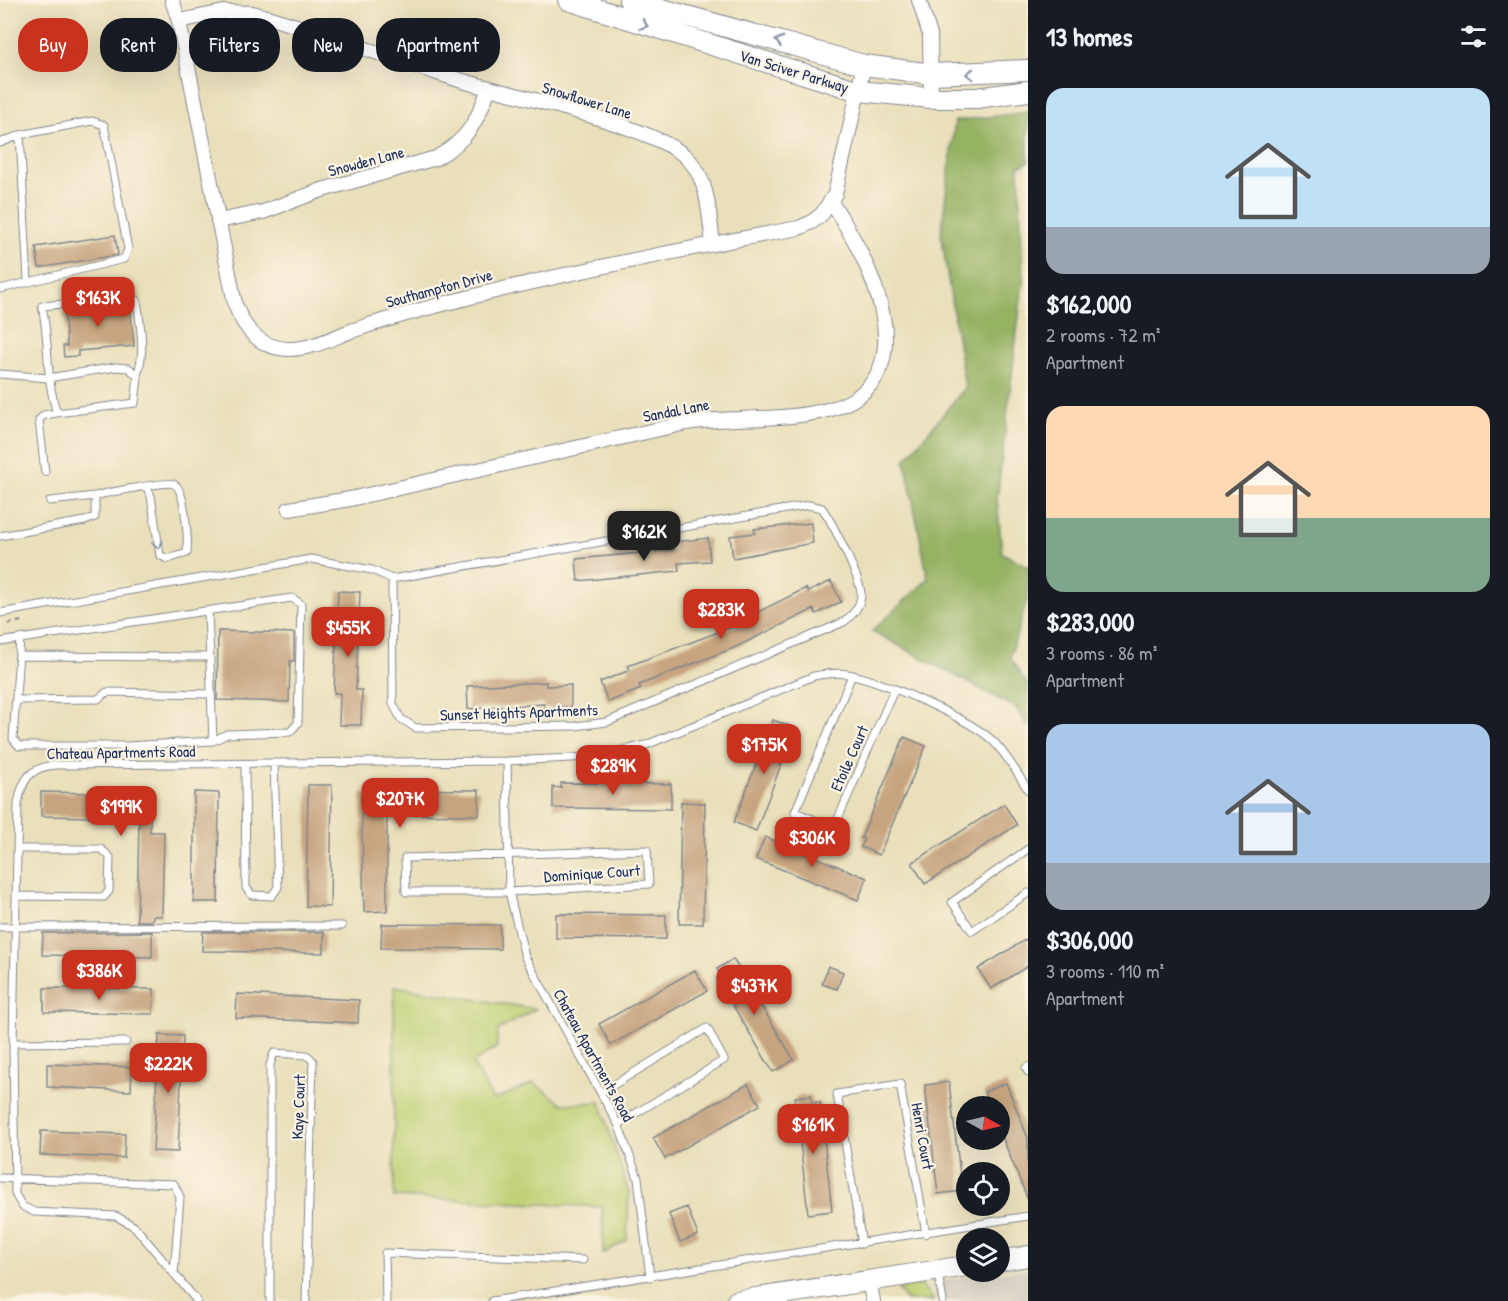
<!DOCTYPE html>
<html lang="en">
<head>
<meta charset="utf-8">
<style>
	:root { --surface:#171b24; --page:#20242c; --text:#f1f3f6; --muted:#9ea1a6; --accent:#c8321e }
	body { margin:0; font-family:"Patrick Hand",sans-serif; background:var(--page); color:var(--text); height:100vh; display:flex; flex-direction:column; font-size:22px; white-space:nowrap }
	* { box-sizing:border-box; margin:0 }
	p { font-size:20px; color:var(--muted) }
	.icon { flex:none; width:33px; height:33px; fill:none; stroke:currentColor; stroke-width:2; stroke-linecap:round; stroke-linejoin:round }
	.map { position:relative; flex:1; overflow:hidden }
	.sheet { display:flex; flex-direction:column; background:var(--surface); width:480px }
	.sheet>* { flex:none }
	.hud { position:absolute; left:18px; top:18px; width:570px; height:54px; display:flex; gap:12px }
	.needle { width:39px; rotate:98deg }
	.controls { position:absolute; left:956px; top:1096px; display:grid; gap:12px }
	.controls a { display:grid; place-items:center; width:54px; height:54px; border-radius:50%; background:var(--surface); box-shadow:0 6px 24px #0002; font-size:30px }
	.price { position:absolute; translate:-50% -51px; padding:0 14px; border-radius:12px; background:var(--accent); color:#fff; font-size:20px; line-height:39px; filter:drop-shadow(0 2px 3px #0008) }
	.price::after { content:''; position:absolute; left:50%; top:36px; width:18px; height:14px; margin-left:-9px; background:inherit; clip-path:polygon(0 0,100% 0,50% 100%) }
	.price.on { background:#222; color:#fff }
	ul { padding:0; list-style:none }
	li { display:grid; align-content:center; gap:12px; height:318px; padding:0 18px }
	li span { display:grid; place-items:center; height:186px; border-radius:18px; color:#555 }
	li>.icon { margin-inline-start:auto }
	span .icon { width:108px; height:108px; fill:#fffc; stroke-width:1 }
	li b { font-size:26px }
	h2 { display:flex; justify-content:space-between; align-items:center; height:72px; padding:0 18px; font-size:26px }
	.tag { padding:0 21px; border-radius:24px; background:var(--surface); box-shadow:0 6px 24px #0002; font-size:21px; line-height:54px }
	.tag.on { background:var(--accent); color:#fff }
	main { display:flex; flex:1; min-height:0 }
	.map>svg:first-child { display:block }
	.industrial { fill:#c9c3b8 }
	.green { fill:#becf72; stroke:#6c7f68; stroke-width:1.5 }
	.forest { fill:#96b264; stroke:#587061; stroke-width:1.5 }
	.building { fill:#c6a47f }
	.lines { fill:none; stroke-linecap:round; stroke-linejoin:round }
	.lane-casing { stroke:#82878c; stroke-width:9 }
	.street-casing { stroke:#82878c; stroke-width:16 }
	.secondary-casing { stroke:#82878c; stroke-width:22 }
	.path { stroke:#82878c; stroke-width:2; stroke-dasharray:4.5 4.5; stroke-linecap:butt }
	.lane { stroke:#fff; stroke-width:7 }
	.street { stroke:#fff; stroke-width:14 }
	.secondary { stroke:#fff; stroke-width:20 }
	.oneway { stroke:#8d97ae }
	.labels { text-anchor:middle; stroke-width:4.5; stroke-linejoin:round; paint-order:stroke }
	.street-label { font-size:16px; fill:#1b2f5e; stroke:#fcf5e5 }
</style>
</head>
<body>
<main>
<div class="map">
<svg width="1028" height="1301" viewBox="0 0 1028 1301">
	<rect width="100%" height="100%" fill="#fcf5e5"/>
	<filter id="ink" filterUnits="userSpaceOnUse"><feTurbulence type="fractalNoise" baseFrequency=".0167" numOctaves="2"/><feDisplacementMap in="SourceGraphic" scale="12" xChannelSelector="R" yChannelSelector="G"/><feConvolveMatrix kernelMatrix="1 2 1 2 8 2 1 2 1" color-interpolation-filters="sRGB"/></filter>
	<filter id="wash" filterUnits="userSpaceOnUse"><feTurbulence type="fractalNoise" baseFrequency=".008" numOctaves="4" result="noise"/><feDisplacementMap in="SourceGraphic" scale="24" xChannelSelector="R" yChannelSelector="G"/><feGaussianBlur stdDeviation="1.35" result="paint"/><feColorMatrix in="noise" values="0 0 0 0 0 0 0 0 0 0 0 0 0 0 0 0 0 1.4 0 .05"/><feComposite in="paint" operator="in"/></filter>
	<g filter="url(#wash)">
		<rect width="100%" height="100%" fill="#e9dfba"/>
		<path class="industrial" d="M1028 1269V1301H936L931 1282Z"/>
		<path class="green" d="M394 986 536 1009 498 1030 497 1047 473 1063 493 1100 534 1083 563 1104 600 1102 629 1193 627 1240 603 1254 602 1207 394 1197Z
			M914 1285 922 1286 934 1301H906L898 1289Z"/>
		<path class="forest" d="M1028 112V162L1019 166 1023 282 997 499 1002 553 1028 567V597L1010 657 1028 686V726L1016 708 872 631 928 579 905 460 965 388 941 234 955 121Z"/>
		<g id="blocks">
			<path class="building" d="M115 235 118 255 39 268 36 247Z
				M123 302 130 303 134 346 78 351V356L64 357 63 346H67L64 310Z
				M811 523 813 543 733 558 730 536 755 533 754 529Z
				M708 538 710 561 678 563 679 571 578 581 576 559 674 550V542Z
				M831 581 841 602 816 614 814 609 736 647 639 685 641 689 608 702 600 682 630 670 628 666 737 625 736 623 806 588 808 592Z
				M338 591 360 592 356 690H362L361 725H339L340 693H334Z
				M218 631 294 633V661H290L289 702 217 700Z
				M546 682V686L571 685V707L544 708V704L468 709 467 686Z
				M773 720 795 728 756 831 734 822Z
				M904 737 926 746 879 855 861 847 864 839 861 838Z
				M561 783 671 784V809L553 808V787L561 788Z
				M308 785H332L330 907 306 906Z
				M369 789 479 790V815L387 814V911L364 912 361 793 369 794Z
				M41 792 151 794 150 832H164L162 916H153L152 921H137L139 818 41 816Z
				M194 792 219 793 218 902H194Z
				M681 802 705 803 703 924H679Z
				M1004 804 1017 825 925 884 912 863Z
				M765 837 867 878 858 900 756 859Z
				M556 914 666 915V939L556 938Z
				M382 924 500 925V949L381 948Z
				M152 932V957L42 955 43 933Z
				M203 932H324V953L202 951Z
				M1028 938V966L991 989 978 969Z
				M733 959 794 1060 773 1072 717 979 721 976 717 969Z
				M828 966 843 972 837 989 822 984Z
				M695 970 707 991 611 1045 599 1024Z
				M44 988 154 989 153 1014 44 1012Z
				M237 994 359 1000 358 1023 236 1018Z
				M159 1035 183 1036 178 1152 153 1151Z
				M47 1064 132 1067 131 1091 47 1087Z
				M949 1082 962 1191 938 1194 925 1085Z
				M1006 1083 1028 1138V1200L999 1129V1107H990L984 1092Z
				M748 1084 760 1105 665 1159 653 1138Z
				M811 1095 812 1103 820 1102 832 1211 808 1214 795 1097Z
				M41 1131 125 1134 124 1158 40 1155Z
				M687 1207 698 1235 680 1242 669 1214Z"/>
		</g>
	</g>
	<g filter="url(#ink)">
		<use href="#blocks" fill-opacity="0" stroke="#82878c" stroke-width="1.5"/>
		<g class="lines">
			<defs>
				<path id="lane" d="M20 135 28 281
					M0 143 20 135 92 121 104 125 128 249 124 259 0 289
					M0 374 48 378 116 367 129 368 138 377 135 403 57 413C45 378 50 342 42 306L114 299 128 295 137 300C140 325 146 351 137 375
					M45 472 39 420 44 415 57 413
					M50 501 95 496
					M0 536 85 521 95 517V496C105 493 168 481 174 484 186 490 188 540 187 553L167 559 160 555 151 496 147 488
					M208 611 213 741
					M0 613 311 559 372 570 392 579 809 505 822 508C831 520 862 581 861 595 860 608 853 614 844 622L607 722 575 726 416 728 401 719 393 704 392 579
					M0 642 292 598 301 604 298 723 290 732 227 734 213 741 127 746H19L13 739 20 639
					M19 656 209 657
					M852 675 795 812 834 828 894 690
					M16 700 98 699 107 692 210 694
					M507 761 509 892 525 957 618 1124 638 1178 650 1277
					M245 764 246 888 252 895 272 896 278 887 274 764
					M1028 849 952 902 972 931 1028 893
					M647 850 649 884 509 892H406L405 858Z
					M16 896 104 897 109 891 110 857 101 849H17
					M0 927 342 926
					M13 1043 126 1042
					M1028 1067 1026 1068 1028 1072
					M602 1092 707 1028 724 1060 618 1124
					M0 1178 174 1184 180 1197 174 1274
					M862 1244 837 1094 900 1084 926 1234
					M938 1273 943 1301
					M197 1301 135 1227 116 1216 34 1212 22 1206 15 1194 13 1043 18 804C22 779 30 767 56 765L507 761 593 757 646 745 814 676C825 674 836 672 847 674 879 679 970 719 993 741 1007 755 1017 773 1028 790
					M270 1301V1065L274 1053 307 1055 313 1061 306 1301
					M386 1301 385 1253 583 1260
					M492 1301 1028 1216"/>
				<path id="street" d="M172 0 179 21 235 304C244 330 261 349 290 349 311 349 332 338 351 331 381 321 412 312 443 304 563 273 678 250 799 228L812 222 822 214 835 194 864 65
					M919 0 930 35 931 98
					M179 21 224 12 252 13C321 31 388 58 456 79 505 94 661 126 690 161 709 182 709 217 713 243
					M218 221 263 212 322 190 436 158C468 140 477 122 489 88
					M289 509 350 499 686 423C734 416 784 422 831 409 931 379 869 258 831 202
					M869 1281 873 1301"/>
				<path id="secondary" d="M568 0 859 91 931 98H977L1028 91
					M629 0 864 65 932 74 1028 70
					M999 1261 1028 1256
					M737 1301 966 1266"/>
			</defs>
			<use href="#lane" class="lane-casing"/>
			<use href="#street" class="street-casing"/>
			<use href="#secondary" class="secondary-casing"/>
			<path class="path" d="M8 624 25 620"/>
			<use href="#lane" class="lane"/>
			<use href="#street" class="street"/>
			<use href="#secondary" class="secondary"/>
		</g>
		<defs><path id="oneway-chevron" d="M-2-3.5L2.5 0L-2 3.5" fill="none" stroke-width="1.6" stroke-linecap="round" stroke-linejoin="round" transform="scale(1.5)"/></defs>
		<g class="oneway">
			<use href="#oneway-chevron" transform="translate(644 25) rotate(18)"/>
			<use href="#oneway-chevron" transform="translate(779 41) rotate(-165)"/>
			<use href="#oneway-chevron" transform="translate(970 74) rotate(179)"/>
			<use href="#oneway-chevron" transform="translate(158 545) rotate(79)"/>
		</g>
	</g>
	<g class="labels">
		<g class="street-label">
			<text transform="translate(794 71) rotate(17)" y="6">Van Sciver Parkway</text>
			<text transform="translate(587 100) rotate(17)" y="6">Snowflower Lane</text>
			<text transform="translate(366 161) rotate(-15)" y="6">Snowden Lane</text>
			<text transform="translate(439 288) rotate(-15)" y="6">Southampton Drive</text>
			<text transform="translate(676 410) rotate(-11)" y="6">Sandal Lane</text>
			<text transform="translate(519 712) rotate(-2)" y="6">Sunset Heights Apartments</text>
			<text transform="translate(121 752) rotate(-1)" y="6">Chateau Apartments Road</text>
			<text transform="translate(849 758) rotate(-66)" y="6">Etoile Court</text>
			<text transform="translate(592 873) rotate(-4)" y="6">Dominique Court</text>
			<text transform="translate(594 1055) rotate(61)" y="6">Chateau Apartments Road</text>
			<text transform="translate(298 1107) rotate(-88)" y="6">Kaye Court</text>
			<text transform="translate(923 1136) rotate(80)" y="6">Henri Court</text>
		</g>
	</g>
</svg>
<div class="controls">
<a><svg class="needle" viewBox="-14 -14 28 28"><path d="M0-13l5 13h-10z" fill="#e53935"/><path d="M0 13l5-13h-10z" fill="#9ea1a6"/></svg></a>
<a><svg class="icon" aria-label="locate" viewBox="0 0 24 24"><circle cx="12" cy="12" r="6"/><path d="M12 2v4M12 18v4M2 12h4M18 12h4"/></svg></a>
<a><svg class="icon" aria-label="layers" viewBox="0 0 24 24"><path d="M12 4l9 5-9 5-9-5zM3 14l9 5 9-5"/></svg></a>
</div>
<b class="price" style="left:98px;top:328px">$163K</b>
<b class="price on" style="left:644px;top:562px">$162K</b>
<b class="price" style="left:721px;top:640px">$283K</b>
<b class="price" style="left:348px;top:658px">$455K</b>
<b class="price" style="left:764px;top:775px">$175K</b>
<b class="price" style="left:613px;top:796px">$289K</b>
<b class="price" style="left:400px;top:829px">$207K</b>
<b class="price" style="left:121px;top:837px">$199K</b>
<b class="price" style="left:812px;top:868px">$306K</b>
<b class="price" style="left:99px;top:1001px">$386K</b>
<b class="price" style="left:754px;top:1016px">$437K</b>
<b class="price" style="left:168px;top:1094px">$222K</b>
<b class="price" style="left:813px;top:1155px">$161K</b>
<div class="hud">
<a class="tag on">Buy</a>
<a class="tag">Rent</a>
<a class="tag">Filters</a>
<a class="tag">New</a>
<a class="tag">Apartment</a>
</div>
</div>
<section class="sheet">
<h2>13 homes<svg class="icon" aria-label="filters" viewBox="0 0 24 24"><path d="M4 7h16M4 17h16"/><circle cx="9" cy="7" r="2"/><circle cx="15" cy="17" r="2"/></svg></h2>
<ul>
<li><span style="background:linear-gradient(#bfe0f5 75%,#9aa5b1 0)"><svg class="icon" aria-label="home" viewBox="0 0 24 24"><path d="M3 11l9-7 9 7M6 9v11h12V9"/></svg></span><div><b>$162,000</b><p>2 rooms · 72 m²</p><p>Apartment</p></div></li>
<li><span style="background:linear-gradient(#ffd9b3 60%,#7fa58c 0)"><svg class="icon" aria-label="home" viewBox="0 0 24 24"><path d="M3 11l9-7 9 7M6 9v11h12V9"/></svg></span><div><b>$283,000</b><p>3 rooms · 86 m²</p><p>Apartment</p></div></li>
<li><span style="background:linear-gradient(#a9c7e8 75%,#9aa5b1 0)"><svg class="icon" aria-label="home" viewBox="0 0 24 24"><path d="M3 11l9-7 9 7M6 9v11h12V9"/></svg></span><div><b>$306,000</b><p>3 rooms · 110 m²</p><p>Apartment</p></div></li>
</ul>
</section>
</main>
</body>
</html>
